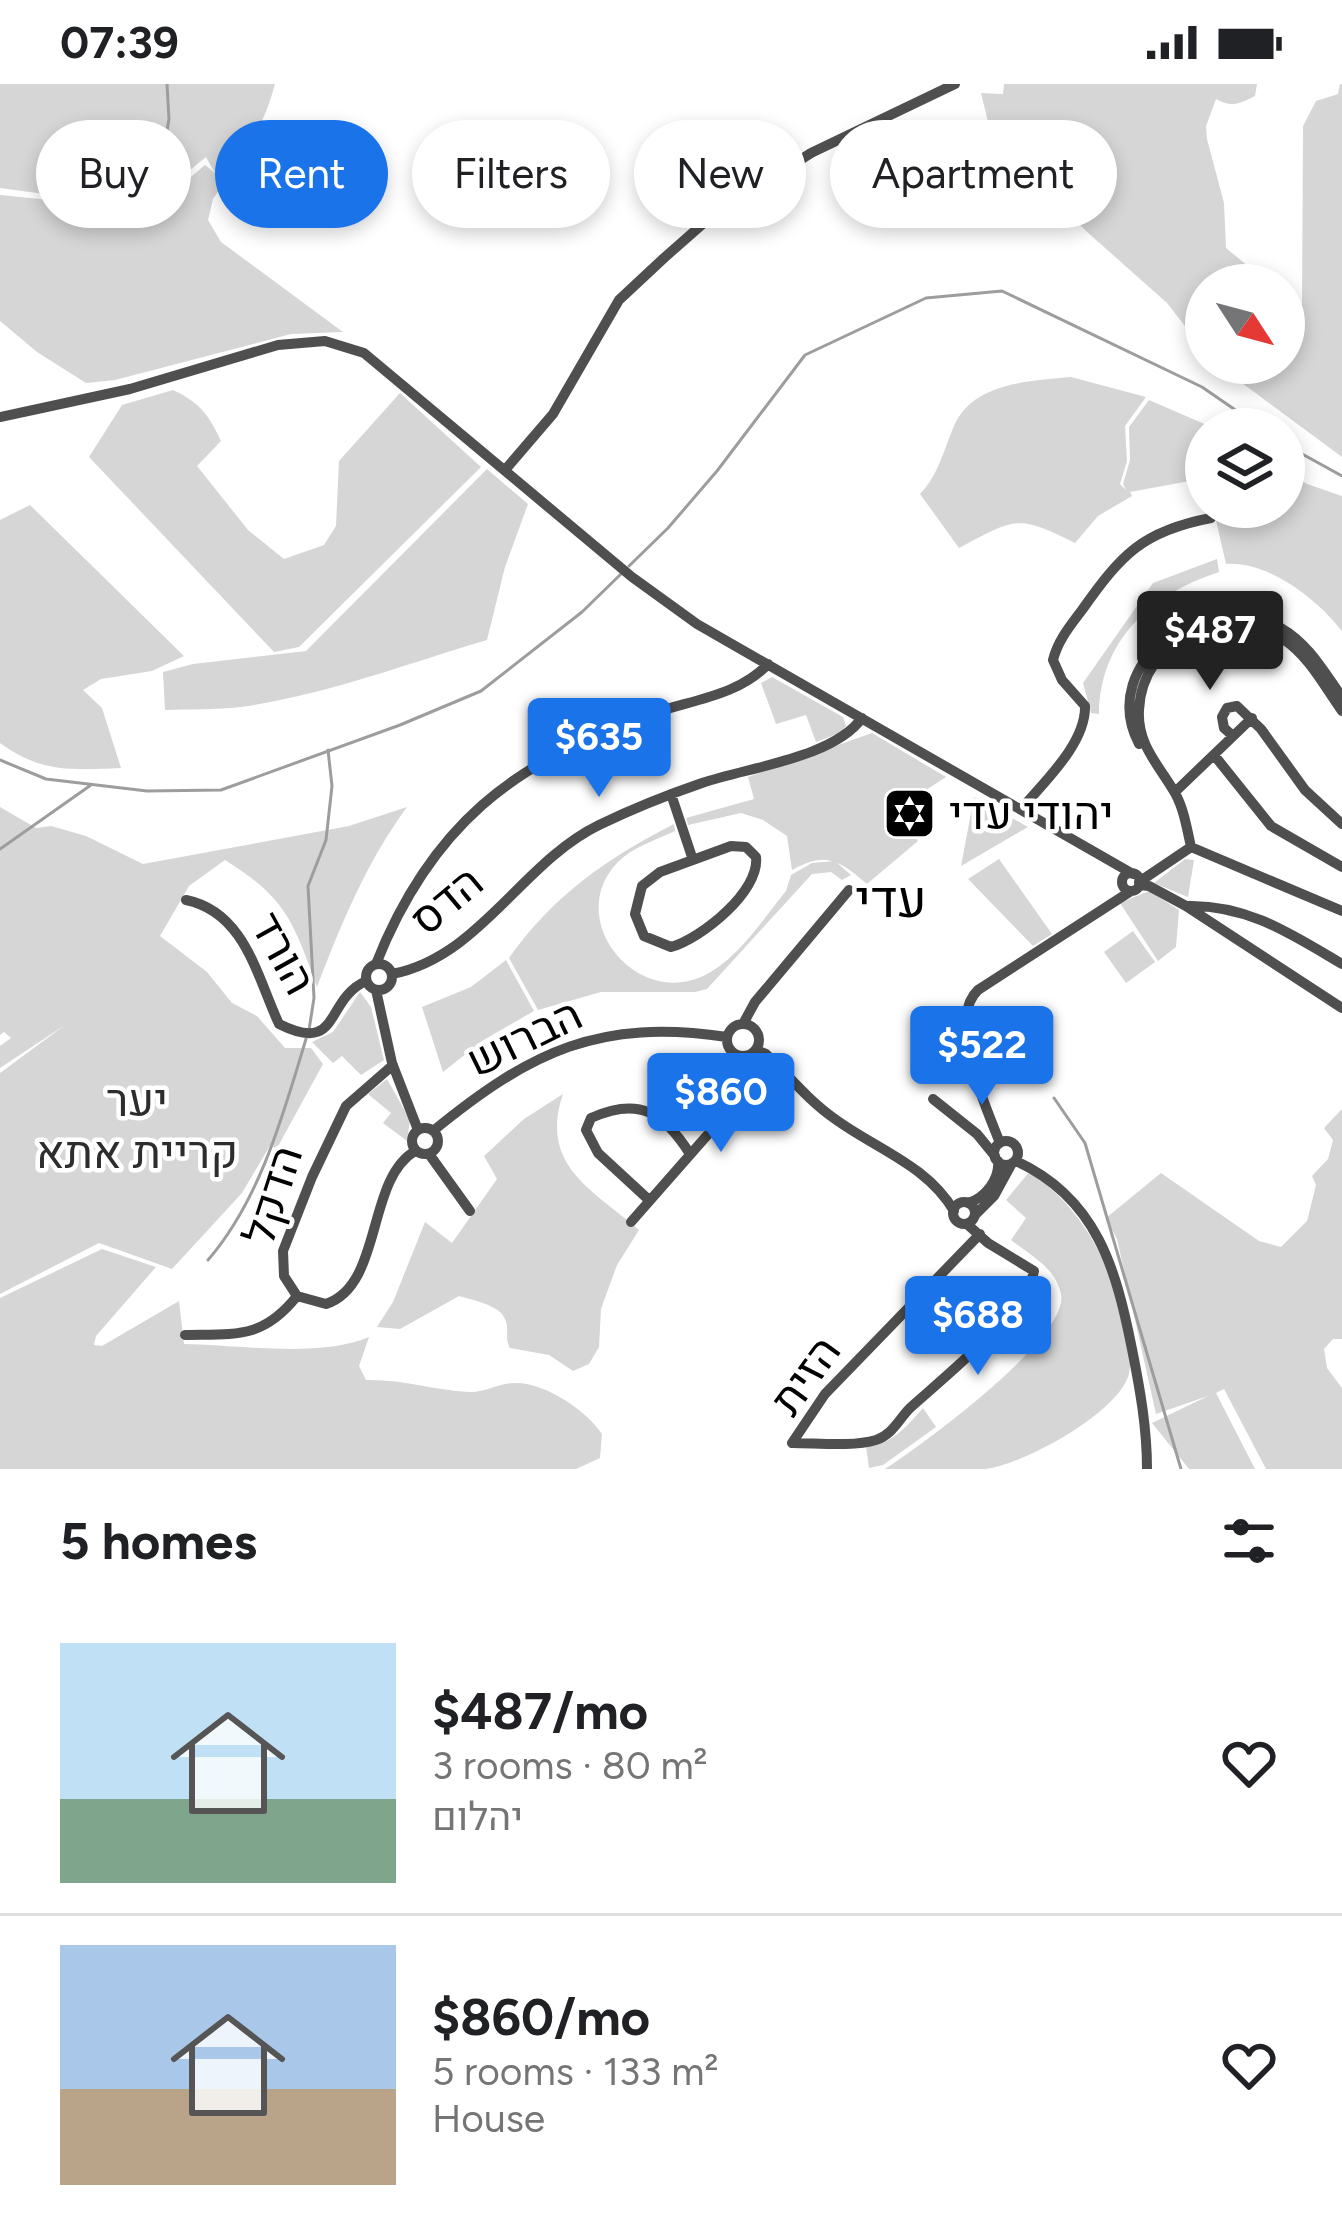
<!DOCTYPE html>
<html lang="en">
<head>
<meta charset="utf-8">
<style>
	:root { --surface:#fff; --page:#f6f6f6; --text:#202124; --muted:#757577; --line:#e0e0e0; --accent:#1a73e8 }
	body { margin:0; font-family:Figtree,Heebo,sans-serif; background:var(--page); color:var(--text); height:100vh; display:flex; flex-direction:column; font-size:45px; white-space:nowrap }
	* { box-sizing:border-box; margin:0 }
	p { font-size:39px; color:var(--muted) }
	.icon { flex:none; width:66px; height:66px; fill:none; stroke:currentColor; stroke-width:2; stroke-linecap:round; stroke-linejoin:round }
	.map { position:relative; height:1385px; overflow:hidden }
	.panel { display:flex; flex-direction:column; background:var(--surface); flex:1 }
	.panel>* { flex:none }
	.top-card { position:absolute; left:36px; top:36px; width:1272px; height:108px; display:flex; gap:24px }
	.needle { width:78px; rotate:126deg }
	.controls { position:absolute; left:1185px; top:180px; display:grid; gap:24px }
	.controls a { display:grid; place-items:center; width:120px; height:120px; border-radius:50%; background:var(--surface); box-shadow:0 6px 18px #0003; font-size:60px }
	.price { position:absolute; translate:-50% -102px; padding:0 27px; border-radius:12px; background:var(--accent); color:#fff; font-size:39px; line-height:78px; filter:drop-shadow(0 3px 6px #0008) }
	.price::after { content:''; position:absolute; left:50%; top:72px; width:36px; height:27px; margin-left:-18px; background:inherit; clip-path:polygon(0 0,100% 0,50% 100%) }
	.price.selected { background:#222; color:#fff }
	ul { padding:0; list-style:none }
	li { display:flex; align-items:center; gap:36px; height:300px; padding:0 60px }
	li+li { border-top:3px solid var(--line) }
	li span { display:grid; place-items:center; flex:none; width:336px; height:240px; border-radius:0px; color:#555 }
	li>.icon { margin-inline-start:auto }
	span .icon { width:144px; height:144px; fill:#fffc; stroke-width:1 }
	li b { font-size:51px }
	h2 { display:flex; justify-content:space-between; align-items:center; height:144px; padding:0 60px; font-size:51px }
	.pill { padding:0 42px; border-radius:54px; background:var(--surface); box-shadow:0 6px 18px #0003; font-size:42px; line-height:108px }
	.pill.selected { background:var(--accent); color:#fff }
	.status { display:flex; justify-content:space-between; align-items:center; height:84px; padding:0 60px; background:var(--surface); direction:ltr }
	.status svg { height:33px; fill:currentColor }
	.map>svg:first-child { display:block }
	.green { fill:#d6d6d6 }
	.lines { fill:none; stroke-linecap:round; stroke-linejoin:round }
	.stream { stroke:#9d9d9d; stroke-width:3 }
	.minor { stroke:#4f4f4f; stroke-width:10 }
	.labels { text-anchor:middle; stroke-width:9; stroke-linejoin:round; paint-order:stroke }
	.poi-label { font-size:45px; fill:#000; stroke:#fff; text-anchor:start }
	.street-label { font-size:45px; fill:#000; stroke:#fff }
	.park-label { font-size:45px; fill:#2d2d2d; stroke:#fff }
	.quarter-label { font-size:51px; fill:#000; stroke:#fff }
</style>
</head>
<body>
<div class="status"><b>07:39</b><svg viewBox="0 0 49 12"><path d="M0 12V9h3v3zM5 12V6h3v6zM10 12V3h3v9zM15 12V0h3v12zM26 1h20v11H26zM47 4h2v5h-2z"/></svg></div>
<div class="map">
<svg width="1342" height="1385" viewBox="0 0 1342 1385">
	<rect width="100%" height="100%" fill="#fff"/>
	<path class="green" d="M0 0H275C264 41 249 65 218 93L224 99 213 115 208 136 221 158 343 248 291 250 115 296 86 299 37 268 0 237V111L91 120 117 143 131 144 205 81 215 89 206 73 128 137 119 139 96 117 0 104Z
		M1004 0H1257L1255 12C1239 20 1232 24 1216 15L1206 42 1207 55 1224 119 1226 164 1271 201H1206V269L1167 219 1086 147 991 50 981 9 1003 10Z
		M1340 0H1342V373L1215 279H1284V214L1302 227 1303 42 1316 17 1338 10Z
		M1071 293 1146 313 1125 342 1127 377 1120 400 1126 406 1123 400 1130 376 1129 343 1149 316 1216 345H1206V394L1130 408 1132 412 1098 432 1075 459C1017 430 1016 434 959 464L920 410C938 392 944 365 954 342 973 298 1031 297 1071 293Z
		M173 306C199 318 209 331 221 357L197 382 248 446 284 475 324 461 336 442 339 377 400 309 481 383 299 563 274 568 89 373 122 321Z
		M487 385 528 420 505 483 487 556C406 580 325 611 241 623 216 626 190 625 165 626L163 588 193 580 306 567Z
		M1284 385 1307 400 1342 412V547C1318 516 1269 477 1226 480L1213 423H1284Z
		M30 421 184 572 152 587 101 595 83 606 102 624 121 684C72 686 41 689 0 659V436Z
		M1217 475 1219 488C1152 510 1100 555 1099 630L1091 629 1083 599 1153 499Z
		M772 593 843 633 846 642 840 649 816 658 806 631 776 640 761 599Z
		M872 649 946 693 895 726 918 757 867 800C839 776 826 767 792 786L787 752 763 736 741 729 688 741 686 734 754 715 748 693Z
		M974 713 1028 743 961 782Z
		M0 723 36 744 51 742 86 752 143 780 349 742 407 723C366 779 342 838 317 903 293 837 286 814 225 776L189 802 160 852 207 888 232 919 257 932 285 964H311L323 980 276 1066 271 1060 242 1109 172 1185 99 1159 0 1210V989L65 941 0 984V962L11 954 4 948 0 951Z
		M674 740 675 747C656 756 633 763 618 778 564 833 633 922 701 893 737 877 762 836 786 807L791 791 812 779 835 777 851 791 842 796 831 788 812 790 707 905 695 908H601L538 926 509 874C553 812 607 774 674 740Z
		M999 775 1052 850 1033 862 968 795Z
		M1185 775 1194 776 1188 813 1154 799Z
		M1149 807 1179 826 1176 863 1158 877 1120 819Z
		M1133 847 1155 878 1126 899 1104 868Z
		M506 876 534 927 482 957 443 988 422 923 471 903Z
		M360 908 371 923 384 976 361 991 342 972 333 979 312 958 333 948Z
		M387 995 410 1036 407 1057 383 1039 391 1029 368 1010Z
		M563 1010C539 1081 591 1105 639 1146L617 1181 601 1225 599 1263 589 1280 573 1287 549 1271 510 1264C504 1253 510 1245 505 1235 500 1221 472 1216 459 1212L400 1245 377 1243 393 1218 425 1138 452 1159 497 1095 484 1072 524 1035Z
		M1342 1025V1255H1333L1324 1265 1327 1284 1342 1304V1385H1266L1224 1305 1216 1309 1255 1385H1189L1152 1339 1208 1312 1156 1330 1117 1155 1106 1134 1161 1089 1259 1157 1281 1163 1307 1137 1316 1101 1312 1092 1328 1075 1333 1056 1324 1044Z
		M1030 1087C1076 1122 1105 1164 1117 1221 1122 1241 1135 1273 1128 1293 1114 1331 1024 1380 986 1385 953 1385 918 1385 885 1385 921 1362 1070 1253 1061 1210 1056 1184 1030 1171 1011 1156L1026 1134 1006 1116Z
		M102 1165 156 1183 96 1252 94 1261 102 1262 179 1217 184 1260C239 1261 320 1274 369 1253L359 1282 366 1296C401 1295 433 1306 469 1308 484 1309 499 1299 515 1299 544 1298 586 1326 602 1350L600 1374 576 1385H0V1214Z
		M923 1324 936 1343 883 1381 869 1384 866 1362C892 1361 906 1343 923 1324Z"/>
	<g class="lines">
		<path class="stream" d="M161 82 169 35 167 0
			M1284 360 1342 392
			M629 482 668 444 717 387 805 271 926 214 1002 207 1202 303 1263 345
			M0 676 46 695 147 707 221 706 400 641 481 607 582 528 622 489
			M0 765 91 701
			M309 946 314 914 308 802 326 756 332 702 328 666
			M1054 1014 1085 1059 1181 1385
			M208 1176C260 1116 283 1031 306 955"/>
		<path class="minor" d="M0 333 130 305 278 261 325 257 364 269 632 493 697 540 1133 790
			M505 386 553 330 619 216 664 174 706 137 811 69 955 0
			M1233 652 1224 644 1222 633 1227 624 1237 622 1261 645 1305 706 1342 740
			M1139 660C1096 577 1207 502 1281 544 1309 560 1324 588 1342 613
			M1214 671 1271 742 1342 783
			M1175 708 1252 634
			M671 710 693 776
			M1022 724C1045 697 1086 659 1085 622L1062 596 1053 576C1058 556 1070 542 1082 526 1121 471 1142 447 1211 434
			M731 762 746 763 756 773C760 807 702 854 671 863L644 852 635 830 642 802 660 788Z
			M1191 763C1187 745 1184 725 1175 709 1159 681 1137 661 1139 626 1142 554 1225 518 1283 555 1309 572 1324 602 1342 627
			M1191 763 1342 827
			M1122 798a9 9 0 1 1 18 0a9 9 0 1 1-18 0Z
			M1139 798 1191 763
			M1139 801 1149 802 1186 822 1342 924
			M186 816C245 828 257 893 279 940 341 971 324 916 366 897
			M1186 822C1247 820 1291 850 1342 880
			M366 893a13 13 0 1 1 26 0a13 13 0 1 1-26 0Z
			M376 880C430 743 513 677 651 630 691 616 738 612 768 580
			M392 890C480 873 521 779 599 741 632 725 667 711 702 699 749 683 833 674 862 634
			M376 906 392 979 418 1046
			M727 956a16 16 0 1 1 32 0a16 16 0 1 1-32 0Z
			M743 940 755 918 849 806
			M756 966 766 970C789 992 808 1016 835 1035 876 1065 927 1081 954 1127
			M393 981 346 1022 312 1093 283 1167 284 1192 297 1212 326 1220C383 1201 366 1096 415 1067
			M933 1015 977 1050 995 1072
			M412 1057a13 13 0 1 1 26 0a13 13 0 1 1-26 0Z
			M433 1047C531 967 599 934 727 953
			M994 1069a12 12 0 1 1 24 0a12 12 0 1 1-24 0Z
			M1000 1059C986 1023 946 936 978 906L1131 807
			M429 1070 470 1127
			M1016 1077C1097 1114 1116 1185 1132 1265 1140 1305 1147 1344 1147 1385
			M649 1116 598 1069 586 1046 591 1034C640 1012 664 1029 690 1070
			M953 1129a11 11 0 1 1 22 0a11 11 0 1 1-22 0Z
			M968 1119C985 1114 1000 1095 998 1077
			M975 1131 994 1112 1012 1079
			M631 1138 732 1023 734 970
			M185 1251C236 1250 263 1255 297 1212
			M792 1359C817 1359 852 1363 876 1356 892 1351 899 1335 910 1324 942 1295 1027 1227 1034 1187L988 1159 967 1140
			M792 1359 825 1310 980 1150"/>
	</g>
	<defs>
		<symbol id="synagogue-square" viewBox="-11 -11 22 22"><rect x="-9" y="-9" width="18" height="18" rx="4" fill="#000" stroke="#fff"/><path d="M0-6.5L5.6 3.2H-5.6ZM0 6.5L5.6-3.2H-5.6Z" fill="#fff"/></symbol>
	</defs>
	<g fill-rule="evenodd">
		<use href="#synagogue-square" x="880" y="700" width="59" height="59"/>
	</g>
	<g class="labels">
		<g class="poi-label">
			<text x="949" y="745">יהודי עדי</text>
		</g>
		<g class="street-label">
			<text transform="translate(446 816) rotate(-40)" y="16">הדס</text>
			<text transform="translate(284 869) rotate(61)" y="16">הורד</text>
			<text transform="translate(524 953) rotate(-26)" y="16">הברוש</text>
			<text transform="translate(272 1111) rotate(-72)" y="16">הדקל</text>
			<text transform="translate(805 1291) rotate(-54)" y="16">הזית</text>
		</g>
		<g class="park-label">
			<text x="137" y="1032">יער<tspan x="137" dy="52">קריית אתא</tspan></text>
		</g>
		<g class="quarter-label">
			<text x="891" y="833">עדי</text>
		</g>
	</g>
</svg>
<div class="controls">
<a><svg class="needle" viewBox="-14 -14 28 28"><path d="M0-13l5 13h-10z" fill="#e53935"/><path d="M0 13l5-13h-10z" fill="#757577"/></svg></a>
<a><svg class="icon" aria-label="layers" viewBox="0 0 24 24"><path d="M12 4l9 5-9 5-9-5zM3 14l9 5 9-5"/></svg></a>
</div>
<b class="price selected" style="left:1210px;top:609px">$487</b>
<b class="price" style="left:599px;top:716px">$635</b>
<b class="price" style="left:982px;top:1024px">$522</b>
<b class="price" style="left:721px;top:1071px">$860</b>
<b class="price" style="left:978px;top:1294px">$688</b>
<div class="top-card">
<a class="pill">Buy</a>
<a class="pill selected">Rent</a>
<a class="pill">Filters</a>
<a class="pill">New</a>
<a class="pill">Apartment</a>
</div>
</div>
<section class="panel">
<h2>5 homes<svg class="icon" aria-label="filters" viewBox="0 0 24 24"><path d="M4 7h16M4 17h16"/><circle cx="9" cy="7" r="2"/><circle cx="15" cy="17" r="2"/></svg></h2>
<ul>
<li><span style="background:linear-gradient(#bfe0f5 65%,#7fa58c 0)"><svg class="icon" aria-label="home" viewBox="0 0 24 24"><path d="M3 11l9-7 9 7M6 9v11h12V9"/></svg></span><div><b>$487/mo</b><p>3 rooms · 80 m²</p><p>יהלום</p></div><svg class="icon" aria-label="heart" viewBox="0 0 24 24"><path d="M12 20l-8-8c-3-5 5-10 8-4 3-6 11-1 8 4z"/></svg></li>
<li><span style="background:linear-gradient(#a9c7e8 60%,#b9a48a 0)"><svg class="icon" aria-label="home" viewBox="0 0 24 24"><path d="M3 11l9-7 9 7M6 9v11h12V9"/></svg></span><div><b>$860/mo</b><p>5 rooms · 133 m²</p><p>House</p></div><svg class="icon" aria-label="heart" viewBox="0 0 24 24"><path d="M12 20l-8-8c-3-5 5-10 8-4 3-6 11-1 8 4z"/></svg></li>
</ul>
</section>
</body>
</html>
